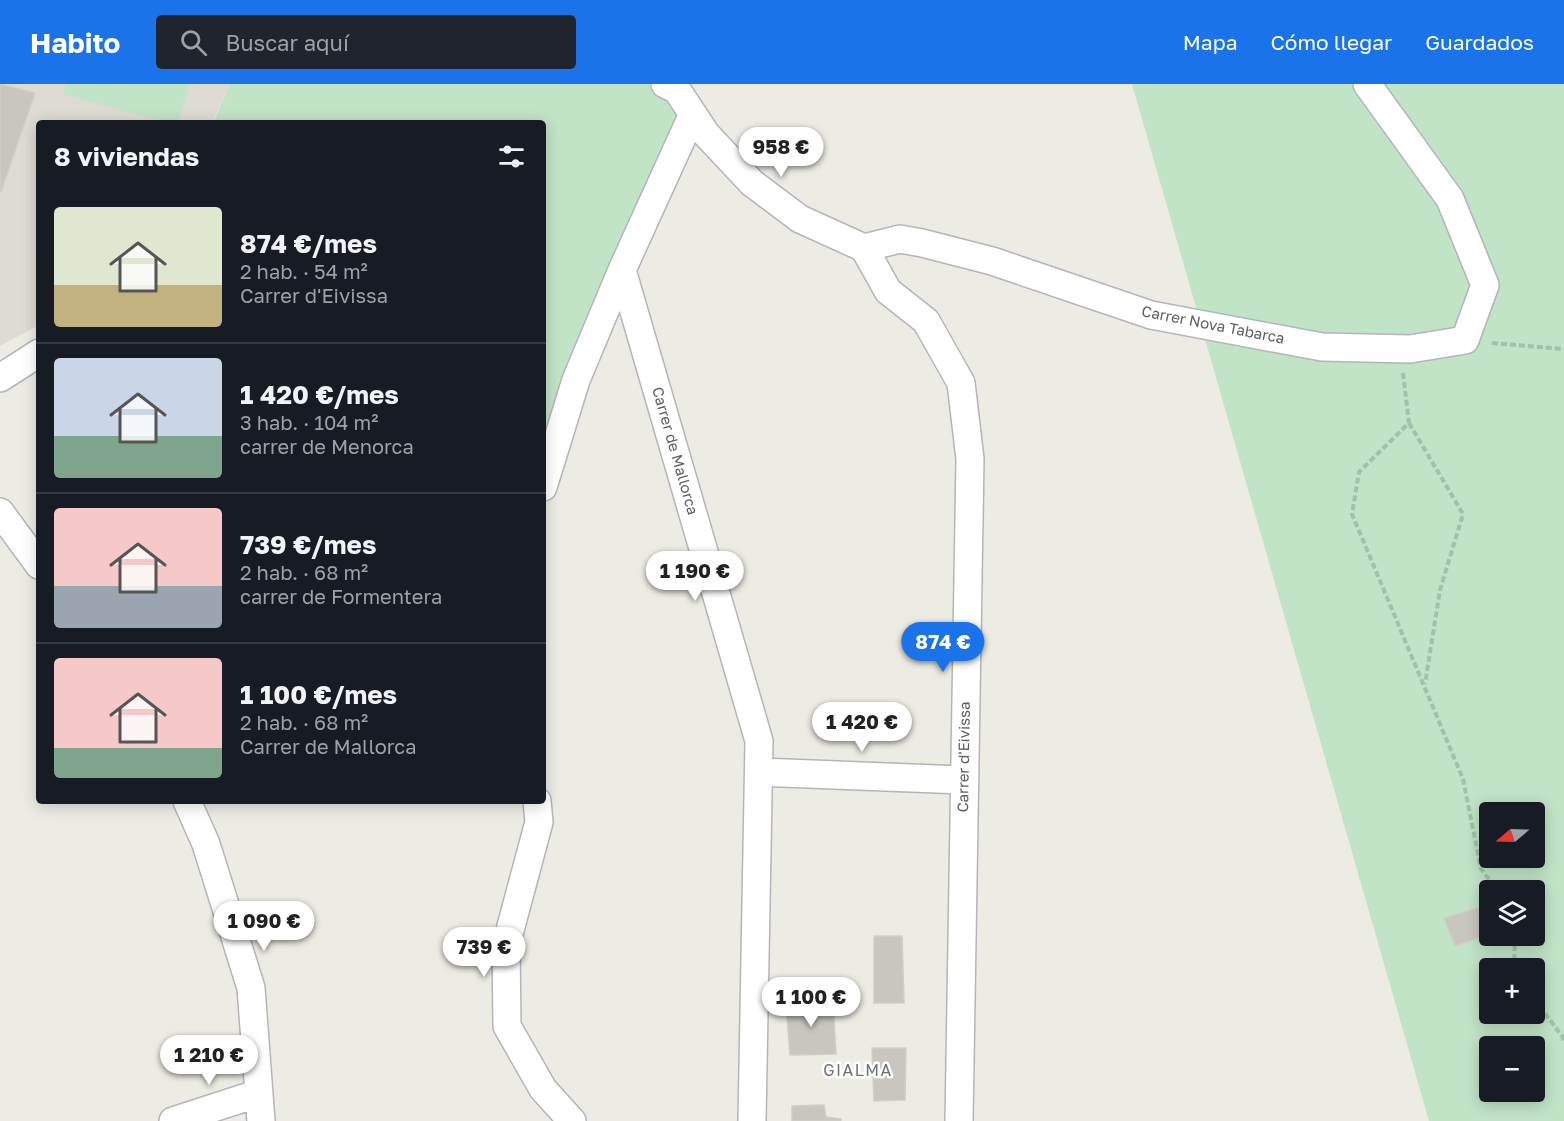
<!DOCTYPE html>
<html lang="es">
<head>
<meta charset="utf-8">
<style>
	:root { --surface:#171b24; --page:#20242c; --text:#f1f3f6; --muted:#9ea1a6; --line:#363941; --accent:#1a73e8 }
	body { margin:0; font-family:"Golos Text",sans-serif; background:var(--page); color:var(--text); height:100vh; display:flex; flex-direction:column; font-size:22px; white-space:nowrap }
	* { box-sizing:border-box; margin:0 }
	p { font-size:20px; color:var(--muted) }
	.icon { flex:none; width:33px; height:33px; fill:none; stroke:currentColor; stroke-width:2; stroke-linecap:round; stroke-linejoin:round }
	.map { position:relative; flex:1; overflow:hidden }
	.drawer { position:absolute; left:36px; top:36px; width:510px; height:684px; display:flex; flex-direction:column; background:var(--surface); border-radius:6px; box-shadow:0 3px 15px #0003 }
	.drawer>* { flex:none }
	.needle { width:39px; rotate:251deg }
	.controls { position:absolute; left:1479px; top:718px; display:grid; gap:12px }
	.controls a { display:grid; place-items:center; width:66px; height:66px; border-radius:6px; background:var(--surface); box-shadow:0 3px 15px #0003; font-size:30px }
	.price { position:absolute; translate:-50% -51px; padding:0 14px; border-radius:21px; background:#fff; color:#222; font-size:20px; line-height:39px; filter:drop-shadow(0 2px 3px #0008) }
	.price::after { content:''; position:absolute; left:50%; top:36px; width:18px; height:14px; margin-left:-9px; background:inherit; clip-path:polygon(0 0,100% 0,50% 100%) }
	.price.active { background:var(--accent); color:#fff }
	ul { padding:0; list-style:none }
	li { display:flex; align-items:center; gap:18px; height:150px; padding:0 18px }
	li+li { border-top:2px solid var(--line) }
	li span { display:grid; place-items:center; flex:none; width:168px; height:120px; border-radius:6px; color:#555 }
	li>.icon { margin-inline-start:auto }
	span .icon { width:72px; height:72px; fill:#fffc; stroke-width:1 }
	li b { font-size:26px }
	h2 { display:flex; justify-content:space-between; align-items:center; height:72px; padding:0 18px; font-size:26px }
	header { display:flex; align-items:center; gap:36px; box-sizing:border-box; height:84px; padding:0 30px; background:var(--accent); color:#fff }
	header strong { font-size:28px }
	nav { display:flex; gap:33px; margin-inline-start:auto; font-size:21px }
	.search { width:420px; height:54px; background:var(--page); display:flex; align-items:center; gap:15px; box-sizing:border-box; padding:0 21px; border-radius:6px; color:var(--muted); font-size:22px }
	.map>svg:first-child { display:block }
	.education { fill:#dddbd2 }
	.green { fill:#c1e3c6; fill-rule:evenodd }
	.building { fill:#c9c6c0; stroke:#d1cfc2; stroke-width:1.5 }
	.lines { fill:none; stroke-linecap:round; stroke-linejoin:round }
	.street-casing { stroke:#b4b5ba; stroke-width:30 }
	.path { stroke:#9cc3ab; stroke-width:4; stroke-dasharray:6 3; stroke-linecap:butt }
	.street { stroke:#fff; stroke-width:27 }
	.labels { text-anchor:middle; stroke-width:5; stroke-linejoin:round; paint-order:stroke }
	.street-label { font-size:15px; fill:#5c5e63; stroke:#fff }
	.neighbourhood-label { font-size:16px; letter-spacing:1.5px; fill:#6d7075; stroke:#fff }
</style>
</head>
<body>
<header>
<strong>Habito</strong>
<div class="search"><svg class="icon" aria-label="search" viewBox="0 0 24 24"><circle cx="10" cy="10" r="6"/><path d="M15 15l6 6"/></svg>Buscar aquí</div>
<nav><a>Mapa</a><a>Cómo llegar</a><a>Guardados</a></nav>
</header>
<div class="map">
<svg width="1564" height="1037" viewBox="0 0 1564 1037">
	<rect width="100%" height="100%" fill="#edece4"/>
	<path class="education" d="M0 0H230L212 39H39V241L0 262Z"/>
	<path class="green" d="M66 0H189L178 39H168L63 10Z
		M230 0H665L692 32 543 403V39H213Z
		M1132 0H1564V1037H1429ZM1490 729H1534V774H1490ZM1490 807H1534V852H1490ZM1490 885H1534V930H1490ZM1490 963H1534V1008H1490Z"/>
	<path class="building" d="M0 0 35 9 1 108H0Z
		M1490 820V850L1455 862 1444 834Z
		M874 852H902L904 919H874Z
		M833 917 836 970 790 971 786 920Z
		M872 964H906L905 1016 874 1017Z
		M824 1021 826 1033 841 1035V1037H792V1022Z"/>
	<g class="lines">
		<defs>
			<path id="street" d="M665 0 677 6 706 50 752 99 800 135 864 164 900 155 922 159 992 177 1151 231 1322 263 1410 265 1465 256 1485 201 1450 115 1367 0
				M692 32 622 186 759 657 752 1037
				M864 164 888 207 926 237 961 299 970 375 959 1037
				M0 294 39 269
				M543 403 576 296 622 186
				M0 428 39 481
				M759 688 963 696
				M187 717 206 760 251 904 261 1037
				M537 717 539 738 506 861 507 942 543 1005 572 1037
				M173 1037 259 1009"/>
		</defs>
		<use href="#street" class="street-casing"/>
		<path class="path" d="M1492 259 1564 265
			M1403 289 1409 339 1359 388 1352 430 1463 695 1481 785 1498 807
			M1409 339 1463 430 1440 506 1425 600
			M1514 885 1515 852
			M1534 915 1562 952 1564 959"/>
		<use href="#street" class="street"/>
	</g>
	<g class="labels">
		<g class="street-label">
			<text transform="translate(1213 241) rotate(11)" y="5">Carrer Nova Tabarca</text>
			<text transform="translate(675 367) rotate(74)" y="5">Carrer de Mallorca</text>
			<text transform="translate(964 673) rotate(-89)" y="5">Carrer d'Eivissa</text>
		</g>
		<g class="neighbourhood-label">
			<text x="858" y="992">GIALMA</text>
		</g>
	</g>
</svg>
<div class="controls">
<a><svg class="needle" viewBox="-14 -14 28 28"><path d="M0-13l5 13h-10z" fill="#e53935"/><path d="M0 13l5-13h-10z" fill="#9ea1a6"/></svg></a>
<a><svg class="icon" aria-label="layers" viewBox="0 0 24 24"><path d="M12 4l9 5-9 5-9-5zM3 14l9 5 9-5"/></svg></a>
<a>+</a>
<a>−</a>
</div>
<b class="price" style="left:781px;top:94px">958 €</b>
<b class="price" style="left:695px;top:518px">1 190 €</b>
<b class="price active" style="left:943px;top:589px">874 €</b>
<b class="price" style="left:862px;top:669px">1 420 €</b>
<b class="price" style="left:264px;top:868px">1 090 €</b>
<b class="price" style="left:484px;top:894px">739 €</b>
<b class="price" style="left:811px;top:944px">1 100 €</b>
<b class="price" style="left:209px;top:1002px">1 210 €</b>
<section class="drawer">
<h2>8 viviendas<svg class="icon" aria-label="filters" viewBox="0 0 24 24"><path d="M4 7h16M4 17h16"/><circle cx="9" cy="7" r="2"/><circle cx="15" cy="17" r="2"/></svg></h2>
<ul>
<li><span style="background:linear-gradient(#dfe7d0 65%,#c2b280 0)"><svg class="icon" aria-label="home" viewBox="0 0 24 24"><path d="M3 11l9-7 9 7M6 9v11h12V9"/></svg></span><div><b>874 €/mes</b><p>2 hab. · 54 m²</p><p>Carrer d'Eivissa</p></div></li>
<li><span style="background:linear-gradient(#c9d6e8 65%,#7fa58c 0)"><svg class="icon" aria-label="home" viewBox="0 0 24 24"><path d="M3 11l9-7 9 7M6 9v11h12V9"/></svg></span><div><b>1 420 €/mes</b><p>3 hab. · 104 m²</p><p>carrer de Menorca</p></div></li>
<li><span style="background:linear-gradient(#f6c9c9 65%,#9aa5b1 0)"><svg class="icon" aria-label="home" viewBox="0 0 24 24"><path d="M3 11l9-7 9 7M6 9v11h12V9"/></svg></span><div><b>739 €/mes</b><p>2 hab. · 68 m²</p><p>carrer de Formentera</p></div></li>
<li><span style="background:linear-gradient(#f6c9c9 75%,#7fa58c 0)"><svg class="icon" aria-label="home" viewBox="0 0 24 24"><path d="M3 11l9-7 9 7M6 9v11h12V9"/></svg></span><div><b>1 100 €/mes</b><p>2 hab. · 68 m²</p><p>Carrer de Mallorca</p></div></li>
</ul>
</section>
</div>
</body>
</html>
